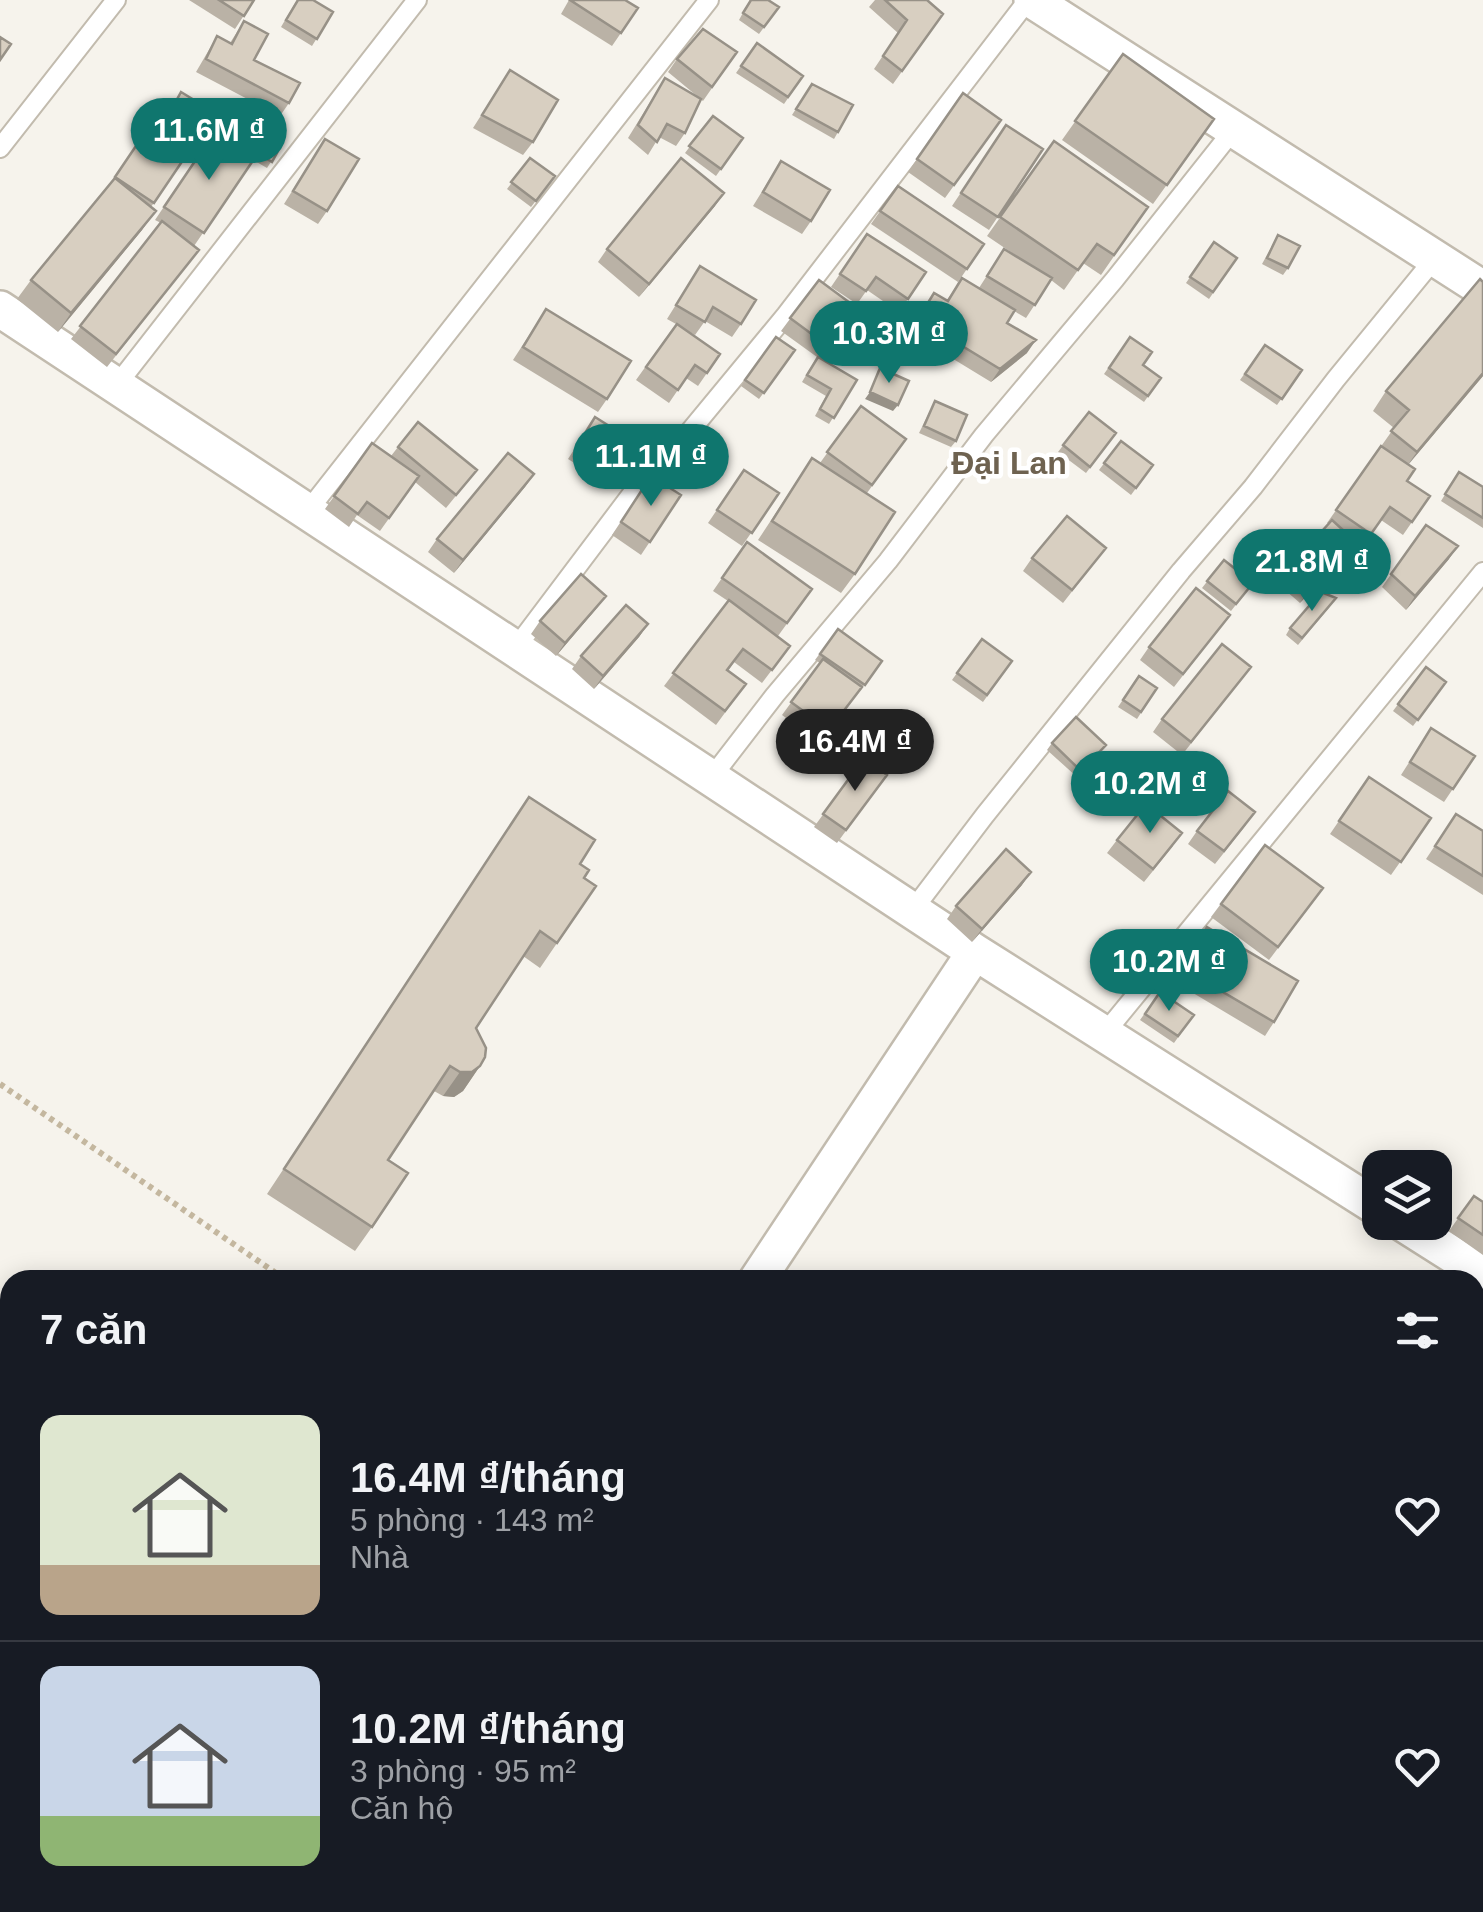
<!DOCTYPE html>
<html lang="vi">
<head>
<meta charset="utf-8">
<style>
	:root { --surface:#171b24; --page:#20242c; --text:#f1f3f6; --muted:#9ea1a6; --line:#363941; --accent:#0f766e }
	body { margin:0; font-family:Helvetica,sans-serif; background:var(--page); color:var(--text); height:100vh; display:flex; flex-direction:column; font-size:38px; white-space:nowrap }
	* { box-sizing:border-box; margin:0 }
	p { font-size:32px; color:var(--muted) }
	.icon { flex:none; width:55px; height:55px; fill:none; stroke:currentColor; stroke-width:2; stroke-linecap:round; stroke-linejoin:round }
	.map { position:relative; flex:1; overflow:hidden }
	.side { position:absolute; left:0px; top:1270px; width:1485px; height:642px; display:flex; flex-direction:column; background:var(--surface); border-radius:30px 30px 0 0; box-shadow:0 5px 25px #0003 }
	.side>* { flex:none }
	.fabs { position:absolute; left:1362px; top:1150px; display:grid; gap:20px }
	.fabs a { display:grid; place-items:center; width:90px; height:90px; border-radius:20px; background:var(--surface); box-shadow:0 5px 25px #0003; font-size:50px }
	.price { position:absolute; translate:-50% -85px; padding:0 22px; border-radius:35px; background:var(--accent); color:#fff; font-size:32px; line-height:65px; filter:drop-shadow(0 2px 5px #0008) }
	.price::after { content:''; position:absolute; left:50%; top:60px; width:30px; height:22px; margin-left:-15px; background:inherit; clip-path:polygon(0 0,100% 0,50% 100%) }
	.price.selected { background:#222; color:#fff }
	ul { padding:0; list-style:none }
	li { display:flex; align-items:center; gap:30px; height:250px; padding:0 40px }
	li+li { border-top:2px solid var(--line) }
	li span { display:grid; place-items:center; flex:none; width:280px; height:200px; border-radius:20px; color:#555 }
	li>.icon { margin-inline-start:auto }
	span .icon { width:120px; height:120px; fill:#fffc; stroke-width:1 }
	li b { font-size:42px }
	h2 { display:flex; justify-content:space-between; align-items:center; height:120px; padding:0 40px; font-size:42px }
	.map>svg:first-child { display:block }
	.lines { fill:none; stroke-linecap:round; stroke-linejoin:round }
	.service-casing { stroke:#c2bbae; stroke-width:22 }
	.minor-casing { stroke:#c2bbae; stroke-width:40 }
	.path { stroke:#c4b79f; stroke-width:6; stroke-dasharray:5 5; stroke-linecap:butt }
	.service { stroke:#fff; stroke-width:18 }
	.minor { stroke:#fff; stroke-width:35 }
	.wall { fill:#bab2a6 }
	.shaded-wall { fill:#979187 }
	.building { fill:#d8cfc1; stroke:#979187; stroke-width:2.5 }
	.labels { text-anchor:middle; stroke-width:9; stroke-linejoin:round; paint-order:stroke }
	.neighbourhood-label { font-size:32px; font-weight:bold; fill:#6e6250; stroke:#fff }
</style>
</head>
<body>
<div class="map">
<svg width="1483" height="1912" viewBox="0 0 1483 1912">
	<rect width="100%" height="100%" fill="#f6f3ec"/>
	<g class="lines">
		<defs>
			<path id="service" d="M0 148 116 0
				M116 386 417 0
				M307 512 709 0
				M515 649 637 487 686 436 786 315 1028 0
				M711 778 775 695 888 561 984 435 1115 279 1234 129
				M912 911 985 815 1181 571 1253 487 1336 379 1435 258
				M1104 1034 1483 572"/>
			<path id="minor" d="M1032 0 1483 289
				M0 309 975 952 1380 1209
				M1401 1222 1483 1274
				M757 1280 975 952
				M336 1912 342 1902"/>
		</defs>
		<use href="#service" class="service-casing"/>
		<use href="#minor" class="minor-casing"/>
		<path class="path" d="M0 1084 286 1280
			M0 1759 10 1769
			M144 1902 154 1912
			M1176 1902 1191 1912"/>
		<use href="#service" class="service"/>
		<use href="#minor" class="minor"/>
	</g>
	<path class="wall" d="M189 0H254L235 29Z
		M297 0 333 12 312 46 281 27Z
		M569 0H625L638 8 612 46 561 14Z
		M750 0 779 7 759 34 739 20Z
		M875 0H927L943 14 893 84 874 69 898 33 869 7Z
		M244 21 254 60 289 103 280 116 196 72 217 36 230 43Z
		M757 43 803 76 784 104 736 73Z
		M737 52 703 101 668 72 677 59Z
		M1123 54 1214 119 1153 204 1062 140Z
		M510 70 533 142 523 155 473 128Z
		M665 78 685 133 676 146 659 137 648 155 628 138Z
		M812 84 838 132 834 139 792 115Z
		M181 92 278 151 267 168 253 160 194 246 189 263 107 367 71 339 161 223 155 220 212 135 203 130 151 207 142 230 58 332 17 299 31 280 108 187 165 103 171 108Z
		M963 93 1001 120 945 198 908 172Z
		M713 116 743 138 716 176 685 153Z
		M1006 125 1043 149 989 230 952 206Z
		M325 139 327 211 318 224 284 204Z
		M1054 141 1148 207 1101 275 1083 263 1064 290 1051 280 1026 318 1014 311 1007 323 1027 353 991 382 909 332 934 293 947 300 962 278 979 288 1004 249 1021 259 987 236Z
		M530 158 555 176 531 207 507 189Z
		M781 161 811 221 802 234 753 206Z
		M898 186 984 244 958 282 871 224Z
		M715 206 639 297 598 262 607 249Z
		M867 234 926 272 899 312 867 290 857 304 831 287Z
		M1278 235 1288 268 1283 275 1262 264Z
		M1214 242 1237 258 1209 299 1186 283Z
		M700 266 741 324 732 337 705 321 695 335 682 328 720 354 698 386 686 378 669 403 636 380 676 324 667 319Z
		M819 280 865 314 828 363 857 380 829 424 815 416 826 396 802 382 817 357 781 331Z
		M1483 282V376L1408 464 1407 481 1430 496 1403 535 1381 520 1361 547 1353 541 1345 553 1300 603 1278 584 1287 570 1329 524 1327 523 1394 428 1373 411 1386 391Z
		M546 309 607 399 598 412 513 360Z
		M776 337 795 350 759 399 741 386Z
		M1130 337 1143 365 1161 378 1144 402 1104 374Z
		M1265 345 1302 370 1277 405 1240 380Z
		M935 401 956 441 951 447 919 433Z
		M861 406 906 439 867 493 855 574 841 593 758 540 812 458 820 463Z
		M1089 412 1116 433 1086 473 1058 452Z
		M595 417 639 445 612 487 568 459Z
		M1121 441 1153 465 1131 495 1099 470Z
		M372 443 391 456 398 447 477 470 446 508 415 482 380 531 357 515 349 527 325 509Z
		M744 470 779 493 742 546 708 523Z
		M1459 472 1483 487V528L1441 501Z
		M534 474 454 573 428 552 437 539Z
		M651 476 681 495 641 555 612 535Z
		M1426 525 1449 559 1406 610 1382 587Z
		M747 542 812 589 778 636 790 646 762 683 734 662 728 671 746 684 716 725 664 686 728 601 713 591Z
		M1106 548 1063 603 1023 571 1032 558Z
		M1224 560 1253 583 1231 611 1202 588Z
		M1331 605 1298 645 1286 635 1290 628Z
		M596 609 556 656 531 634 540 621Z
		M1230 615 1174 687 1140 660 1149 647Z
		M648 624 639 637 594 689 572 669 581 656Z
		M838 629 882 661 820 743 782 715 820 663 815 660Z
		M1012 661 983 702 952 680 957 673Z
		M1251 667 1182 755 1153 732 1162 719Z
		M1426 667 1446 682 1413 726 1393 711Z
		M1139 676 1157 688 1137 719 1118 707Z
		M1431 728 1475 756 1444 802 1401 775Z
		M1052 743 1101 752 1077 777 1047 750Z
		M864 758 887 775 837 843 814 827Z
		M1369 777 1431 818 1391 875 1330 834Z
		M529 797 580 864 584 878 596 886 540 968 523 956 476 1028 480 1066 463 1091 454 1097 443 1096 434 1091 388 1160 372 1227 355 1251 267 1194Z
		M1456 814 1483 831V895L1426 859Z
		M1246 825 1215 864 1188 844 1197 831Z
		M1117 840 1173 846 1144 882 1107 853Z
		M1265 845 1323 888 1269 960 1211 917Z
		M1022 885 972 942 947 919 956 906Z
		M1207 927 1274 1022 1265 1036 1173 981Z
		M1160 992 1194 1015 1174 1043 1140 1020Z
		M1474 1196 1483 1202V1255L1449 1231Z"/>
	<path class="shaded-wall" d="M724 193 715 206 639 297 649 284Z
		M156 211 142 230 58 332 71 313Z
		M1036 340 1027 353 991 382 1000 369Z
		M1483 373V376L1403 471 1417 452Z
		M870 392 898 405 893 411 865 399Z
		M534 474 525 487 454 573 463 560Z
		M1354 540 1345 553 1300 603 1309 590Z
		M1458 546 1449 559 1406 610 1415 596Z
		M606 596 596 609 556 656 565 643Z
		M648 624 639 637 594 689 603 676Z
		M1031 872 1022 885 972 942 982 929Z
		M480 1066 463 1091 454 1097 443 1096 460 1072Z"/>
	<path class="building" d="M219 0H254L244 16Z
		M298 0H313L333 12 317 39 286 20Z
		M570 0H625L638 8 621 33Z
		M751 0H768L779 7 764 27 743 13Z
		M885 0H927L943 14 902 71 883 56 907 20Z
		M244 21 268 34 254 60 300 83 289 103 206 59 217 36 232 44Z
		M703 29 737 52 712 87 677 59Z
		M0 37 11 44 0 60Z
		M757 43 803 76 788 97 741 66Z
		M1123 54 1214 119 1167 185 1075 121Z
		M510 70 558 100 533 142 482 115Z
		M665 78 701 99 685 133 667 124 657 142 638 125Z
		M812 84 853 105 838 132 796 109Z
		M181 92 278 151 272 162 175 103Z
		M963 93 1001 120 954 185 917 159Z
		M165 103 204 129 154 203 115 177Z
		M713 116 743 138 721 169 689 146Z
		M1006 125 1043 149 998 217 961 193Z
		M214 133 254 159 204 233 164 207Z
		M325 139 359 159 327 211 293 191Z
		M1054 141 1148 207 1114 255 1097 244 1078 270 1000 217Z
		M530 158 555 176 536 201 511 182Z
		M681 158 724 193 649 284 607 249Z
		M781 161 830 190 811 221 763 192Z
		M115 178 156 211 71 313 31 280Z
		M898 186 984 244 967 269 880 211Z
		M162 221 199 250 116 354 80 326Z
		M867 234 926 272 908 299 876 277 866 291 840 274Z
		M1278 235 1300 246 1288 268 1267 258Z
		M1214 242 1237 258 1213 292 1190 277Z
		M1004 249 1052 278 1035 305 987 276Z
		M700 266 756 300 741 324 713 307 705 322 676 305Z
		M962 278 1015 310 1007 323 1036 340 1000 369 918 319 934 293 948 301Z
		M1480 279 1483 282V373L1417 452 1391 431 1409 410 1386 391Z
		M819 280 865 314 836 352 790 318Z
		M546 309 631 361 607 399 523 347Z
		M677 324 720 354 707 373 695 365 678 390 646 367Z
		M776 337 795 350 764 393 745 380Z
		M1130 337 1152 352 1143 365 1161 378 1148 396 1109 368Z
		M1265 345 1302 370 1282 399 1245 374Z
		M818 357 857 380 834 418 820 409 831 389 807 375Z
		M880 368 909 381 898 405 870 392Z
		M935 401 967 415 956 441 924 426Z
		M861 406 906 439 872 485 827 452Z
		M1089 412 1116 433 1090 467 1063 445Z
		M595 417 639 445 621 473 577 446Z
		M418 422 477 470 456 495 398 447Z
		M1121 441 1153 465 1136 488 1104 463Z
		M372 443 419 476 389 518 367 502 358 514 334 496Z
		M1381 446 1415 469 1407 481 1430 496 1412 522 1390 507 1371 534 1336 510Z
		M508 453 534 474 463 560 437 539Z
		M812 458 895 512 855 574 772 521Z
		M744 470 779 493 752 533 717 510Z
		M1459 472 1483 487V518L1445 494Z
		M651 476 681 495 650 542 621 522Z
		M1067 516 1106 548 1072 590 1032 558Z
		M1332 520 1354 540 1309 590 1287 570Z
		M1426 525 1458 546 1415 596 1391 574Z
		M747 542 812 589 787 623 722 578Z
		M1224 560 1253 583 1236 604 1207 581Z
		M581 574 606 596 565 643 540 621Z
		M1196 588 1230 615 1183 674 1149 647Z
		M1321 592 1336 598 1302 638 1290 628Z
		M729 600 790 646 772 670 743 649 727 670 746 684 725 711 673 673Z
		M626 605 648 624 603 676 581 656Z
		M838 629 882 661 865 685 820 654Z
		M982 639 1012 661 987 695 957 673Z
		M1222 644 1251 667 1191 742 1162 719Z
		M823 659 862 687 829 730 791 702Z
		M1426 667 1446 682 1418 720 1398 704Z
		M1139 676 1157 688 1141 712 1123 700Z
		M1076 717 1106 745 1081 771 1052 743Z
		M1431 728 1475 756 1453 789 1410 762Z
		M864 758 887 775 846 830 823 814Z
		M1369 777 1431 818 1401 862 1339 821Z
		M1228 791 1255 812 1224 851 1197 831Z
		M529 797 595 840 580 864 589 870 584 878 596 886 557 943 540 931 476 1028 486 1048 485 1057 480 1066 472 1072H460L450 1066 388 1160 408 1173 372 1227 284 1169Z
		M1146 804 1182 833 1153 869 1117 840Z
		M1456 814 1483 831V876L1435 846Z
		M1265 845 1323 888 1278 947 1221 904Z
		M1006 849 1031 872 982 929 956 906Z
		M1207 927 1298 981 1274 1022 1182 968Z
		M1160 992 1194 1015 1178 1036 1145 1014Z
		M1474 1196 1483 1202V1235L1458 1218Z"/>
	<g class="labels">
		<g class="neighbourhood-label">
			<text x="1009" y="474">Đại Lan</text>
		</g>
	</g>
</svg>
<div class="fabs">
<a><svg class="icon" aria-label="layers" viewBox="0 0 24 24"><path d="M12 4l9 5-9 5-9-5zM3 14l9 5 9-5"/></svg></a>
</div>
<b class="price" style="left:209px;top:183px">11.6M ₫</b>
<b class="price" style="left:889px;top:386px">10.3M ₫</b>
<b class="price" style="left:651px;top:509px">11.1M ₫</b>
<b class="price" style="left:1312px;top:614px">21.8M ₫</b>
<b class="price selected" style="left:855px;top:794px">16.4M ₫</b>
<b class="price" style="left:1150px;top:836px">10.2M ₫</b>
<b class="price" style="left:1169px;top:1014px">10.2M ₫</b>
<section class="side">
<h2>7 căn<svg class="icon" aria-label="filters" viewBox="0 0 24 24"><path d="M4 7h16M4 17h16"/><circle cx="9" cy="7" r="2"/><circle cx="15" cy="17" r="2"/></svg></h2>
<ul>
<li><span style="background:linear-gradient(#dfe7d0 75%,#b9a48a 0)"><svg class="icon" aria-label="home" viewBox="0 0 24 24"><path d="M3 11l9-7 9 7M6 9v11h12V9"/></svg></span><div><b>16.4M ₫/tháng</b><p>5 phòng · 143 m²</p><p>Nhà</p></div><svg class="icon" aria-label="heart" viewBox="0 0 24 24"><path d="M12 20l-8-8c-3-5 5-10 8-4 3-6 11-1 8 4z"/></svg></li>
<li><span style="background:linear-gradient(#c9d6e8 75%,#8fb573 0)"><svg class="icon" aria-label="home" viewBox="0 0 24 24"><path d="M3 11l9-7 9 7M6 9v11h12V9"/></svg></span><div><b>10.2M ₫/tháng</b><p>3 phòng · 95 m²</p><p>Căn hộ</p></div><svg class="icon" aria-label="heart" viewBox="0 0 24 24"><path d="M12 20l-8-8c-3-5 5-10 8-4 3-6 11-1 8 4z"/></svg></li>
</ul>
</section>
</div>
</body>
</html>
